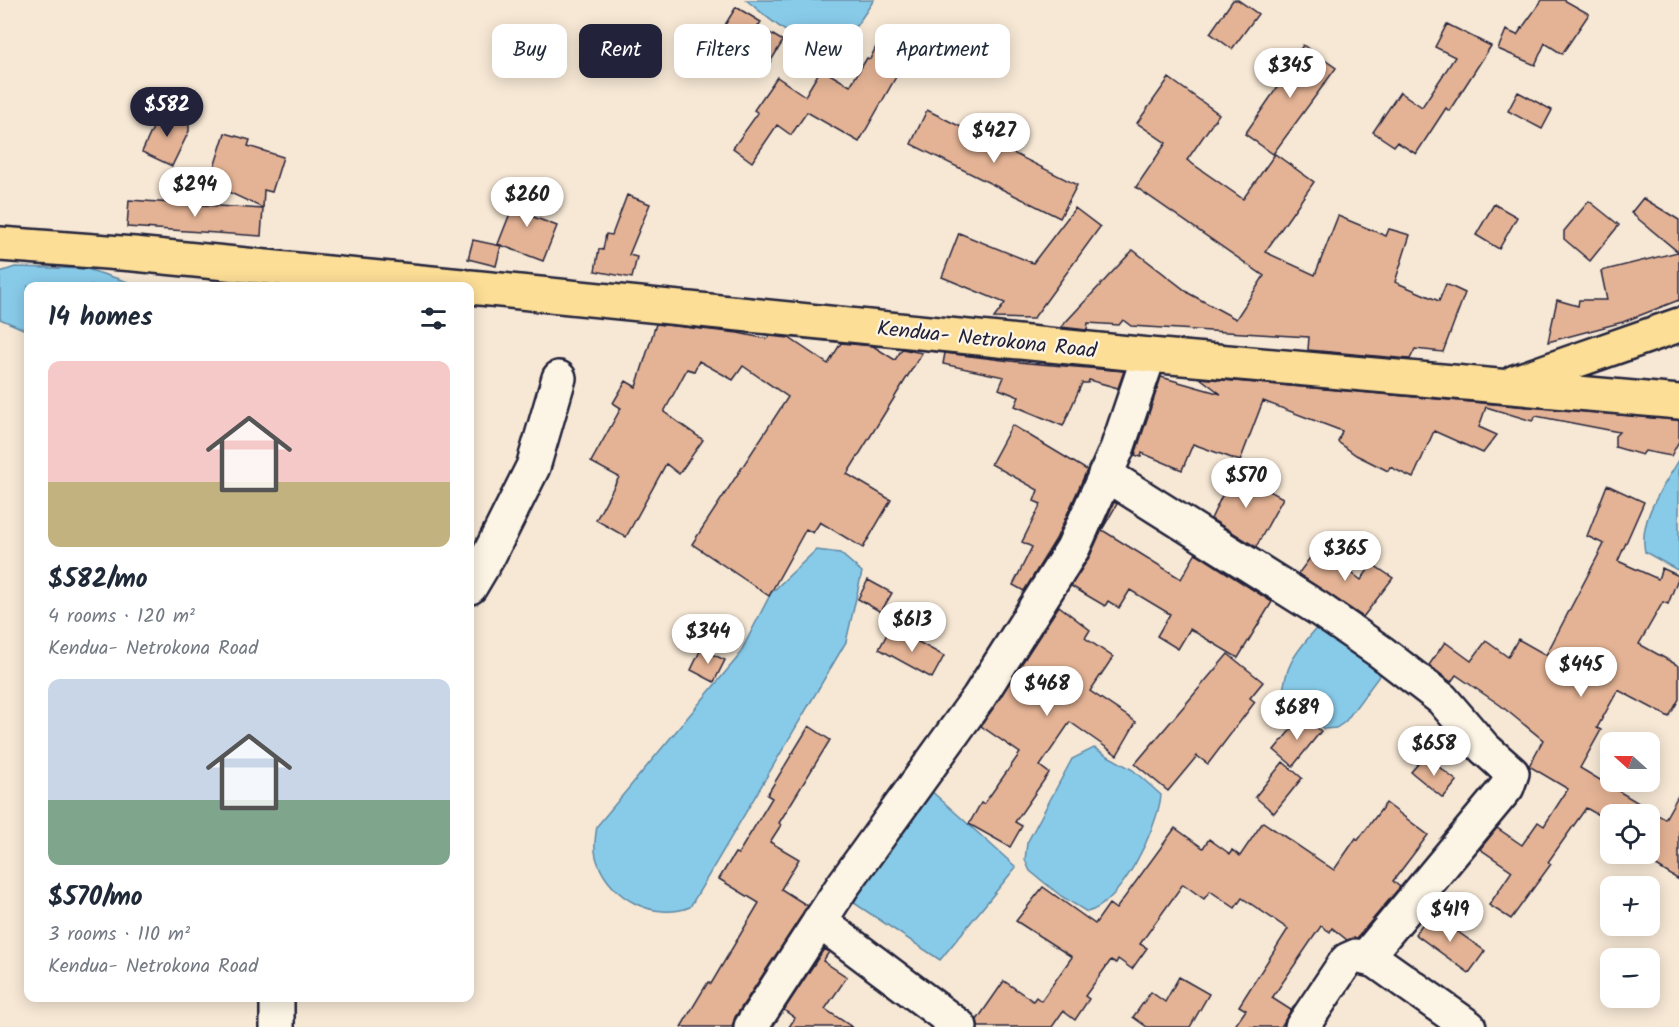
<!DOCTYPE html>
<html lang="en">
<head>
<meta charset="utf-8">
<style>
	:root { --surface:#fff; --page:#f6f6f7; --text:#1f2937; --muted:#747a83; --accent:#22223b }
	body { margin:0; font-family:Kalam,sans-serif; background:var(--page); color:var(--text); height:100vh; display:flex; flex-direction:column; font-size:22px; white-space:nowrap }
	* { box-sizing:border-box; margin:0 }
	p { font-size:20px; color:var(--muted) }
	.icon { flex:none; width:33px; height:33px; fill:none; stroke:currentColor; stroke-width:2; stroke-linecap:round; stroke-linejoin:round }
	.map { position:relative; flex:1; overflow:hidden }
	.panel { position:absolute; left:24px; top:282px; width:450px; height:720px; display:flex; flex-direction:column; background:var(--surface); border-radius:12px; box-shadow:0 3px 15px #0003 }
	.panel>* { flex:none }
	.banner { position:absolute; left:492px; top:24px; width:570px; height:54px; display:flex; gap:12px }
	.needle { width:39px; rotate:291deg }
	.fabs { position:absolute; left:1600px; top:732px; display:grid; gap:12px }
	.fabs a { display:grid; place-items:center; width:60px; height:60px; border-radius:12px; background:var(--surface); box-shadow:0 3px 15px #0003; font-size:30px }
	.price { position:absolute; translate:-50% -51px; padding:0 14px; border-radius:21px; background:#fff; color:#222; font-size:20px; line-height:39px; filter:drop-shadow(0 2px 3px #0008) }
	.price::after { content:''; position:absolute; left:50%; top:36px; width:18px; height:14px; margin-left:-9px; background:inherit; clip-path:polygon(0 0,100% 0,50% 100%) }
	.price.selected { background:var(--accent); color:#fff }
	ul { padding:0; list-style:none }
	li { display:grid; align-content:center; gap:12px; height:318px; padding:0 24px }
	li span { display:grid; place-items:center; height:186px; border-radius:12px; color:#555 }
	li>.icon { margin-inline-start:auto }
	span .icon { width:108px; height:108px; fill:#fffc; stroke-width:1 }
	li b { font-size:26px }
	h2 { display:flex; justify-content:space-between; align-items:center; height:72px; padding:0 24px; font-size:26px }
	.chip { padding:0 21px; border-radius:12px; background:var(--surface); box-shadow:0 3px 15px #0003; font-size:21px; line-height:54px }
	.chip.selected { background:var(--accent); color:#fff }
	.map>svg:first-child { display:block }
	.water { fill:#88cbe9; stroke:#5f87a3; stroke-width:1.5 }
	.building { fill:#e4b395; stroke:#22223b; stroke-width:1.5 }
	.lines { fill:none; stroke-linecap:round; stroke-linejoin:round }
	.minor-casing { stroke:#22223b; stroke-width:38 }
	.major-casing { stroke:#22223b; stroke-width:38 }
	.minor { stroke:#fcf5e5; stroke-width:33 }
	.major { stroke:#fcde96; stroke-width:33 }
	.labels { text-anchor:middle; stroke-width:4.5; stroke-linejoin:round; paint-order:stroke }
	.street-label { font-size:21px; fill:#22223b; stroke:#fcf5e5 }
</style>
</head>
<body>
<div class="map">
<svg width="1679" height="1027" viewBox="0 0 1679 1027">
	<rect width="100%" height="100%" fill="#f7e8d5"/>
	<filter id="ink" filterUnits="userSpaceOnUse"><feTurbulence type="fractalNoise" baseFrequency=".0167" numOctaves="2"/><feDisplacementMap in="SourceGraphic" scale="12" xChannelSelector="R" yChannelSelector="G"/><feConvolveMatrix kernelMatrix="1 2 1 2 8 2 1 2 1" color-interpolation-filters="sRGB"/></filter>
	<g filter="url(#ink)">
		<path class="water" d="M746 0H874C865 12 857 28 846 37 813 64 771 19 746 0Z
			M15 267 87 269 141 286H28V331L0 319V272Z
			M1679 460V571L1645 552C1638 519 1663 488 1679 460Z
			M816 550 840 553 862 572 846 642 690 907C655 921 611 899 598 863 593 851 595 839 597 826L738 657 771 593Z
			M1318 626 1385 668 1345 722 1336 728 1324 729 1283 693C1286 661 1299 650 1318 626Z
			M1094 748 1133 770 1161 795C1158 827 1121 905 1087 912L1061 896 1030 871 1025 860 1027 843 1072 759Z
			M919 780 1016 867 940 960 854 903Z"/>
		<path class="building" d="M1233 0H1238L1258 14 1232 49 1210 33Z
			M1542 0H1564L1589 14 1562 54 1545 43 1535 65 1498 49 1506 30 1517 35Z
			M736 7 761 22 758 26 783 41 769 64 720 33Z
			M1447 24 1491 46 1449 111 1446 108 1416 154 1397 142 1394 146 1373 132 1400 92 1422 107 1455 57 1435 47Z
			M883 33 901 42 887 69 897 75 859 142 807 112 791 135 777 125 752 162 733 148 758 113 754 110 777 77 805 96 821 69 850 86 867 58 870 59Z
			M1303 45 1336 68 1273 154 1245 134 1292 66 1290 65Z
			M1169 78 1219 114 1187 160 1243 199 1275 154 1314 182 1265 252 1315 275 1338 216 1386 236 1389 229 1410 235 1395 282 1439 301 1446 284 1465 293 1443 352 1415 349 1410 359 1308 350 1309 337 1131 326 1123 320 1119 325 1088 323 1087 330 1061 327 1133 250 1190 294 1236 319 1264 276 1136 187 1166 143 1137 123Z
			M1518 92 1552 110 1542 129 1508 111Z
			M161 110 189 123V131L172 166 142 152Z
			M927 110 1077 185 1060 218 911 144Z
			M225 133 250 140 248 146 283 157 272 192 264 190 263 208 209 183Z
			M520 188 539 195 531 216 557 226 543 261 498 244Z
			M627 195 650 204 629 255 637 257 632 278 595 271 599 249 603 250 606 234 612 235Z
			M1643 198 1679 220V300L1623 322 1548 342 1557 300 1578 306 1579 300H1607L1601 271 1678 252 1631 213Z
			M129 200 263 209 261 236 127 227Z
			M1589 201 1619 225 1590 261 1564 239V231Z
			M1494 204 1517 217 1499 249 1476 235Z
			M1075 208 1100 227 1033 319 994 318 1005 303 942 277 959 233 1033 263Z
			M473 240 501 246 496 266 468 259Z
			M656 324 738 333 767 339 769 336 789 338 828 364 841 343 873 346 895 360 902 349 922 353 847 474 891 500 863 548 820 522 813 533 806 529 769 596 692 544 788 397 743 366 733 380 699 361 694 371 687 369 664 412 703 440 679 474 666 464 626 537 596 520 619 477 591 462 621 408 613 403 626 381 636 387Z
			M945 353 1028 363 1124 371 1118 388 1089 380 1088 383H1082L1063 426 1015 406 1019 397 999 389 1004 377 943 364Z
			M1161 377 1221 394 1200 378 1679 420V441L1671 456 1645 451 1642 455 1615 447V436L1619 432 1536 416 1532 421 1486 407 1479 427 1497 435 1483 453 1434 431 1413 478 1390 467 1388 471 1356 455 1338 442 1342 431 1263 401 1240 461 1193 444 1182 470 1142 453 1141 457 1135 455Z
			M1012 425 1087 470 1056 539 1024 591 1013 585 1032 547 1022 542 1041 504 1034 501 1038 490 991 464Z
			M1233 472 1283 498 1256 547 1211 519Z
			M1607 485 1644 502 1618 561 1658 579 1662 568 1679 576 1668 604 1663 602 1639 644 1679 666V699L1669 717 1618 690 1597 728 1601 730 1580 768 1665 819 1679 794V880L1650 862V814H1611V822L1586 808 1548 862 1551 864 1511 919 1489 905 1512 871 1480 849 1497 828 1522 845 1538 822 1544 826 1568 789 1529 766 1543 740 1500 705 1456 675 1451 682 1429 665 1445 642 1471 661 1486 641 1508 657 1518 639 1546 655 1604 544 1587 536Z
			M1114 502 1117 504 1102 530 1181 579 1196 553 1272 602 1238 658 1190 629 1178 649 1157 636 1170 614 1130 590 1119 608 1108 601 1105 606 1071 586 1090 556Z
			M1318 547 1361 580 1372 564 1393 578 1363 617 1298 574Z
			M868 580 892 593 881 612 858 599Z
			M1059 606 1090 630 1085 638 1113 657 1090 691 1136 722 1117 755 1070 722 1040 766 1049 773 1015 822 1022 826 1010 847 969 824 981 803 984 804 1020 753 981 726Z
			M891 627 944 656 932 678 879 649Z
			M701 649 725 660 714 682 691 670Z
			M1228 654 1263 682 1250 698 1255 702 1208 764 1197 756 1168 791 1135 764Z
			M1302 716 1321 731 1293 766 1274 750Z
			M809 726 830 740 779 823 781 825 770 842 799 859 781 889 808 906 735 1017 732 1027H681L708 982 711 984 759 903 719 879 735 853 738 854 772 798 767 795Z
			M1425 756 1457 781 1443 798 1411 772Z
			M1283 762 1302 778 1274 813 1255 797Z
			M1386 803 1428 835 1393 881 1400 887 1357 938 1347 940 1332 928 1330 932 1321 926 1272 998 1291 1010 1281 1027H1234L1246 1010 1239 1006 1288 929 1242 898 1235 908 1210 891 1204 899 1183 884 1140 944 1147 948 1132 969 1118 959 1116 963 1111 960 1085 996 1089 999 1075 1020 1063 1011 1052 1027H978L977 1020 1004 981 1033 1001 1036 997 1041 1001 1072 957 1016 921 1043 887 1095 924 1109 904 1116 909 1175 828 1203 848 1209 839 1230 854 1232 850 1240 856 1263 822 1334 870 1356 838 1358 840Z
			M1431 913 1485 951 1469 973 1415 934Z
			M824 949 829 952 823 961 847 977 825 1009 852 1027H789L795 1018 784 1010Z
			M1179 977 1209 994 1190 1027H1147L1133 1017 1151 992 1165 1002Z"/>
		<g class="lines">
			<defs>
				<path id="minor" d="M1105 474 1319 609 1381 652 1442 699 1484 748 1512 773 1507 787 1366 957
					M470 587 489 555 533 467 559 378
					M819 921 960 1027
					M277 1027V998
					M751 1027 842 887 979 697 1073 548 1117 449 1149 355
					M1302 1027 1347 960 1356 956 1376 961 1469 1027"/>
				<path id="major" d="M0 244 134 254 462 286
					M470 287 1149 355 1679 402
					M1515 382 1679 325"/>
			</defs>
			<use href="#minor" class="minor-casing"/>
			<use href="#major" class="major-casing"/>
			<use href="#minor" class="minor"/>
			<use href="#major" class="major"/>
		</g>
	</g>
	<g class="labels">
		<g class="street-label">
			<text transform="translate(987 339) rotate(6)" y="7">Kendua- Netrokona Road</text>
		</g>
	</g>
</svg>
<div class="fabs">
<a><svg class="needle" viewBox="-14 -14 28 28"><path d="M0-13l5 13h-10z" fill="#e53935"/><path d="M0 13l5-13h-10z" fill="#747a83"/></svg></a>
<a><svg class="icon" aria-label="locate" viewBox="0 0 24 24"><circle cx="12" cy="12" r="6"/><path d="M12 2v4M12 18v4M2 12h4M18 12h4"/></svg></a>
<a>+</a>
<a>−</a>
</div>
<b class="price" style="left:1290px;top:99px">$345</b>
<b class="price selected" style="left:167px;top:138px">$582</b>
<b class="price" style="left:994px;top:164px">$427</b>
<b class="price" style="left:195px;top:218px">$294</b>
<b class="price" style="left:527px;top:228px">$260</b>
<b class="price" style="left:1246px;top:509px">$570</b>
<b class="price" style="left:1345px;top:582px">$365</b>
<b class="price" style="left:912px;top:653px">$613</b>
<b class="price" style="left:708px;top:665px">$344</b>
<b class="price" style="left:1581px;top:698px">$445</b>
<b class="price" style="left:1047px;top:717px">$468</b>
<b class="price" style="left:1297px;top:741px">$689</b>
<b class="price" style="left:1434px;top:777px">$658</b>
<b class="price" style="left:1450px;top:943px">$419</b>
<div class="banner">
<a class="chip">Buy</a>
<a class="chip selected">Rent</a>
<a class="chip">Filters</a>
<a class="chip">New</a>
<a class="chip">Apartment</a>
</div>
<section class="panel">
<h2>14 homes<svg class="icon" aria-label="filters" viewBox="0 0 24 24"><path d="M4 7h16M4 17h16"/><circle cx="9" cy="7" r="2"/><circle cx="15" cy="17" r="2"/></svg></h2>
<ul>
<li><span style="background:linear-gradient(#f6c9c9 65%,#c2b280 0)"><svg class="icon" aria-label="home" viewBox="0 0 24 24"><path d="M3 11l9-7 9 7M6 9v11h12V9"/></svg></span><div><b>$582/mo</b><p>4 rooms · 120 m²</p><p>Kendua- Netrokona Road</p></div></li>
<li><span style="background:linear-gradient(#c9d6e8 65%,#7fa58c 0)"><svg class="icon" aria-label="home" viewBox="0 0 24 24"><path d="M3 11l9-7 9 7M6 9v11h12V9"/></svg></span><div><b>$570/mo</b><p>3 rooms · 110 m²</p><p>Kendua- Netrokona Road</p></div></li>
</ul>
</section>
</div>
</body>
</html>
